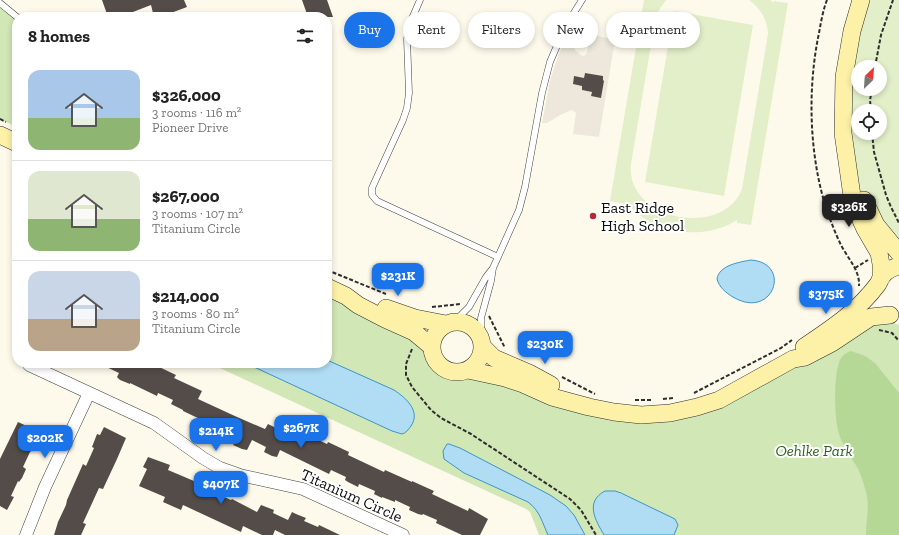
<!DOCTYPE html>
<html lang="en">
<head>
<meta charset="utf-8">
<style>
	:root { --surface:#fff; --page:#f2f2f2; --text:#222; --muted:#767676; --line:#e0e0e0; --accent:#1a73e8 }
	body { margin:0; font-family:"Zilla Slab",serif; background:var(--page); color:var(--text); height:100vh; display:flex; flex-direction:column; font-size:15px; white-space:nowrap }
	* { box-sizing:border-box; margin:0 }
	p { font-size:13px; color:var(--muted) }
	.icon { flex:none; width:22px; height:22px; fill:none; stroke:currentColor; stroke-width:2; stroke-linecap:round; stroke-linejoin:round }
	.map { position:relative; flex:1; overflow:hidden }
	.sheet { position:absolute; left:12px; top:12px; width:320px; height:356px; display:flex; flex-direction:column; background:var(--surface); border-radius:16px; box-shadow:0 2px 6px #0003 }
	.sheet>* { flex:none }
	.top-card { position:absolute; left:344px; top:12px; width:380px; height:36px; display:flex; gap:8px }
	.needle { width:26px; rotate:25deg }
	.controls { position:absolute; left:851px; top:60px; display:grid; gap:8px }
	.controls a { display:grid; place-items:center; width:36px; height:36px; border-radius:50%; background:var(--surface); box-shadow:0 2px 6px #0003; font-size:20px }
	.price { position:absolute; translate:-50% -34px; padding:0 9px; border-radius:8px; background:var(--accent); color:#fff; font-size:13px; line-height:26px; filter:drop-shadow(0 1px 2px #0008) }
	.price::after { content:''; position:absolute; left:50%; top:24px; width:12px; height:9px; margin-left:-6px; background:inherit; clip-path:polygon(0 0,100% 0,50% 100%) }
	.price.selected { background:#222; color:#fff }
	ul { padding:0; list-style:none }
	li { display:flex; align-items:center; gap:12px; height:100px; padding:0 16px }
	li+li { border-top:1px solid var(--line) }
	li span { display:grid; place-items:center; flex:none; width:112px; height:80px; border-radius:12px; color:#555 }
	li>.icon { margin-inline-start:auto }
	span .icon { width:48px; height:48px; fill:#fffc; stroke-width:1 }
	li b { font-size:17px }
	h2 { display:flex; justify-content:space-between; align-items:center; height:48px; padding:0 16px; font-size:17px }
	.pill { padding:0 14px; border-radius:18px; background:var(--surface); box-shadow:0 2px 6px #0003; font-size:14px; line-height:36px }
	.pill.selected { background:var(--accent); color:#fff }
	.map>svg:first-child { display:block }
	.green { fill:#d1e7b6 }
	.forest { fill:#b6d896 }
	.pitch { fill:#e2efc8; fill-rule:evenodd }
	.plaza { fill:#ede8db; fill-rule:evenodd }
	.water { fill:#b1ddf4; stroke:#3a95c9 }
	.building { fill:#544c48 }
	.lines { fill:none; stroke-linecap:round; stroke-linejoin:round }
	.lane-casing { stroke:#3f3f3f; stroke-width:7 }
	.street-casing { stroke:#3f3f3f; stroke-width:13 }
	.secondary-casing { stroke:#2e2e2e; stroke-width:18 }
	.path { stroke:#2e2e2e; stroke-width:2; stroke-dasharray:4 2; stroke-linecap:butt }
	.lane { stroke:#fff; stroke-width:6 }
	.street { stroke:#fff; stroke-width:12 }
	.secondary { stroke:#fdf1a8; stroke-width:17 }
	.poi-dot { fill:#b72834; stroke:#fff; stroke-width:1.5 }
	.labels { text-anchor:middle; stroke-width:4; stroke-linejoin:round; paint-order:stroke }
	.poi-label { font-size:16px; fill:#0c0c0c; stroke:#fff; text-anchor:start }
	.park-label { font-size:16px; font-style:italic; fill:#2e611e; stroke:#fff }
	.street-label { font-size:16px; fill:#0c0c0c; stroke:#fff }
</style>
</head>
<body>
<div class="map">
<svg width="899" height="535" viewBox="0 0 899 535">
	<rect width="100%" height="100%" fill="#fefaeb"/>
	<path class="green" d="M0 3 17 17V127L0 119Z
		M327 294 408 333 427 351 434 364 441 371 452 375H469L656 420 860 326C874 324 886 318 899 325V535H539L530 512 526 509 209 363H327Z"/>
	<path class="forest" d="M851 351 865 356 875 363 899 393V535H866C866 520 870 507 866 492 863 481 860 470 853 461 848 452 842 444 839 434 834 419 833 371 841 358 844 354 847 352 851 351Z"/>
	<path class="pitch" d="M644 0H666L659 10 655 21 631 164C625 220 723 239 742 189L768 34C767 19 761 9 749 0H771L773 3 774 1 788 3 751 225 737 223V220C703 242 650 234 626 201L625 204 610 201Z
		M861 0H899V253L849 176 843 133ZM858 67H880V89H858ZM858 111H880V133H858Z
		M674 11 753 25 724 196 645 182Z"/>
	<path class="plaza" d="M568 34 573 36V41L575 50 581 55 584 56 587 53 590 34 615 40 599 137 573 134 576 113 572 110 562 114 547 123H542L550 81 558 56ZM585 73 603 76V80L604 81 601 97 591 96 592 92 582 90V85L573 84 574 77 584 78Z"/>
	<path class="water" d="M751 260C793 263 773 321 733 297 726 293 719 287 717 279 719 265 740 262 751 260Z
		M327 360 394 390C406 398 421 411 411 426 408 430 406 433 402 434L392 431 254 367 251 363H327Z
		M447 444H449L460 448 550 495 566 506 574 515 585 535H548C542 522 540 511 528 502L464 473 444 459 443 451Z
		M605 491H615L621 493 675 519 678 525 674 535H604C596 521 584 502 605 491Z"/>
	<path class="building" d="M102 0H184L187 7 160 17H154L151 5 120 17H108Z
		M302 0H327L333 17H308Z
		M585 73 603 76V80L604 81 601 98 591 96 592 92 582 90V86L573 84 574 76 584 78Z
		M98 363H142L153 368 155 365 176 375 174 378 202 391 198 399 237 417 265 429 268 424 296 438 299 431 327 444 328 442 349 452 348 455 384 472 385 470 412 482V481L434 491 432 494 468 511 469 508 488 519 480 535H462L436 523 437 520 423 514 422 515 418 514 409 510 410 507 395 500V502L382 497V498L374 494 375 491 359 484 358 487 348 482 345 480 346 477 331 470 329 474 280 450 277 457 272 456 264 452 266 447 252 440 247 450 242 449 233 445 235 442 206 429 207 426 200 423 202 420 183 411V410L171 404 173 400 158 393 157 396 130 383V384L120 380 117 377 119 373Z
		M18 422 42 433 34 449 30 452 23 467 26 469 22 478 19 482 18 481 11 496 14 497 7 510 0 506V459Z
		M104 427 126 438 117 459 103 489 99 488 83 523 86 524 81 535H54L58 522 66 505 67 500 83 464 86 466 94 448 92 447 97 434 100 435Z
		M148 457 170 465 168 470 194 481 197 485 231 500 232 499 257 512 261 505 274 510 273 513 288 520 292 512 296 514 306 518 304 521 318 527 319 525 340 535H285L275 530 273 535H262L243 526 241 532 183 505 181 510 163 502 165 497 139 486 147 469 143 467Z"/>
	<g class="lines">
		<defs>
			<path id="lane" d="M420 0 411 21 407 39 409 93 407 108 403 120 372 188V195L377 201 498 257
				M0 3 17 17
				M216 17 223 16 232 17
				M454 322 469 307 486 277 493 268 519 210 525 187 542 93 550 62 565 27 582 0
				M481 340V318L491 281 493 268"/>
			<path id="street" d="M29 365 154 423 203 458 220 468 240 475 303 489 403 535
				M26 535 45 487 89 393"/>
			<path id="secondary" d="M861 0 852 31 844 77 843 133 853 203 865 229 879 253 881 264V277
				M0 135 17 143
				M864 200 876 225 899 253
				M879 282C882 274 890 268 899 266
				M327 287 346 296 358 305 385 319 414 332 432 347
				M386 308 415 318 446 324
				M432 347a25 25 0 1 1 50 0a25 25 0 1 1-50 0Z
				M482 346 494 358 529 373 551 385
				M804 347C832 328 857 312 878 284
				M468 370 505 378 523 384 552 397 589 407 614 412 641 415 670 413 697 407 719 400 793 359 805 357 832 343 871 317 890 315"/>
		</defs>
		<use href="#lane" class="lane-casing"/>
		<use href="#street" class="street-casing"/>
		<use href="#secondary" class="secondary-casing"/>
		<path class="path" d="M827 0C823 10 821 22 819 33 807 90 809 158 828 214 832 224 836 235 841 245 848 259 860 270 859 286
			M875 67 881 35 893 0
			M871 111 870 100 872 89
			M0 119 6 122
			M872 133 874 152 886 195 891 207 899 223
			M855 268 868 260
			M327 270 386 294
			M432 307 461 304
			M489 316 505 348
			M879 330 892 333 899 341
			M412 349 406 364V375L412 387 431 410 441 418 471 434 570 499 581 510 596 535
			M562 377 595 394
			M694 393 781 348 792 340
			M663 399 673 398
			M635 400H651"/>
		<use href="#lane" class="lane"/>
		<use href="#street" class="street"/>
		<use href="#secondary" class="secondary"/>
	</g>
	<circle class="poi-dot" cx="593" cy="216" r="4"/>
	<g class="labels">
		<g class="poi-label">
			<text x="601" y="213">East Ridge<tspan x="601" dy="18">High School</tspan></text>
		</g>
		<g class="park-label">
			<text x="814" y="456">Oehlke Park</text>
		</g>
		<g class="street-label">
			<text transform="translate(352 495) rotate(24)" y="6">Titanium Circle</text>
		</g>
	</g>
</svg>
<div class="controls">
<a><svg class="needle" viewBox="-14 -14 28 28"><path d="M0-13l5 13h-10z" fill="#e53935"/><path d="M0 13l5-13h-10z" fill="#767676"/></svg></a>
<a><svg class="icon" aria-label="locate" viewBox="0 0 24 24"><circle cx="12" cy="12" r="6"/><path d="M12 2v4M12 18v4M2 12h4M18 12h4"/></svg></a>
</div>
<b class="price selected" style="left:849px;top:228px">$326K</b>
<b class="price" style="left:398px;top:297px">$231K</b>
<b class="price" style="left:826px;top:315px">$375K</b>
<b class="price" style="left:545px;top:365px">$230K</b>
<b class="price" style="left:301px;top:449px">$267K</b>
<b class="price" style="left:216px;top:452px">$214K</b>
<b class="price" style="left:45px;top:459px">$202K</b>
<b class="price" style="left:221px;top:505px">$407K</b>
<div class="top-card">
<a class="pill selected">Buy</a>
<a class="pill">Rent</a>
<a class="pill">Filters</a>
<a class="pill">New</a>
<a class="pill">Apartment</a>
</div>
<section class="sheet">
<h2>8 homes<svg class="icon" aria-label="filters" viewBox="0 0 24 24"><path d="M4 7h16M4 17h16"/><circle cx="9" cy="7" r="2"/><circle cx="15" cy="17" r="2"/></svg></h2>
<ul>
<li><span style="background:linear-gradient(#a9c7e8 60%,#8fb573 0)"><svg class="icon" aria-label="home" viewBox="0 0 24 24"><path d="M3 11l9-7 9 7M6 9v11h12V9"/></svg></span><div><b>$326,000</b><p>3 rooms · 116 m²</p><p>Pioneer Drive</p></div></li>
<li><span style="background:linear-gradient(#dfe7d0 60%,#8fb573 0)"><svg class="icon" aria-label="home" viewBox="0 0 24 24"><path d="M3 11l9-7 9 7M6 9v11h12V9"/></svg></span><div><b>$267,000</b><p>3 rooms · 107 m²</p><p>Titanium Circle</p></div></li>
<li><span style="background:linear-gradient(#c9d6e8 60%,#b9a48a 0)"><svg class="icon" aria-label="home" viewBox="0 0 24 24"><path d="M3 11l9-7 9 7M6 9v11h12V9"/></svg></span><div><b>$214,000</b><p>3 rooms · 80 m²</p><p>Titanium Circle</p></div></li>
</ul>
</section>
</div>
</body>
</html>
